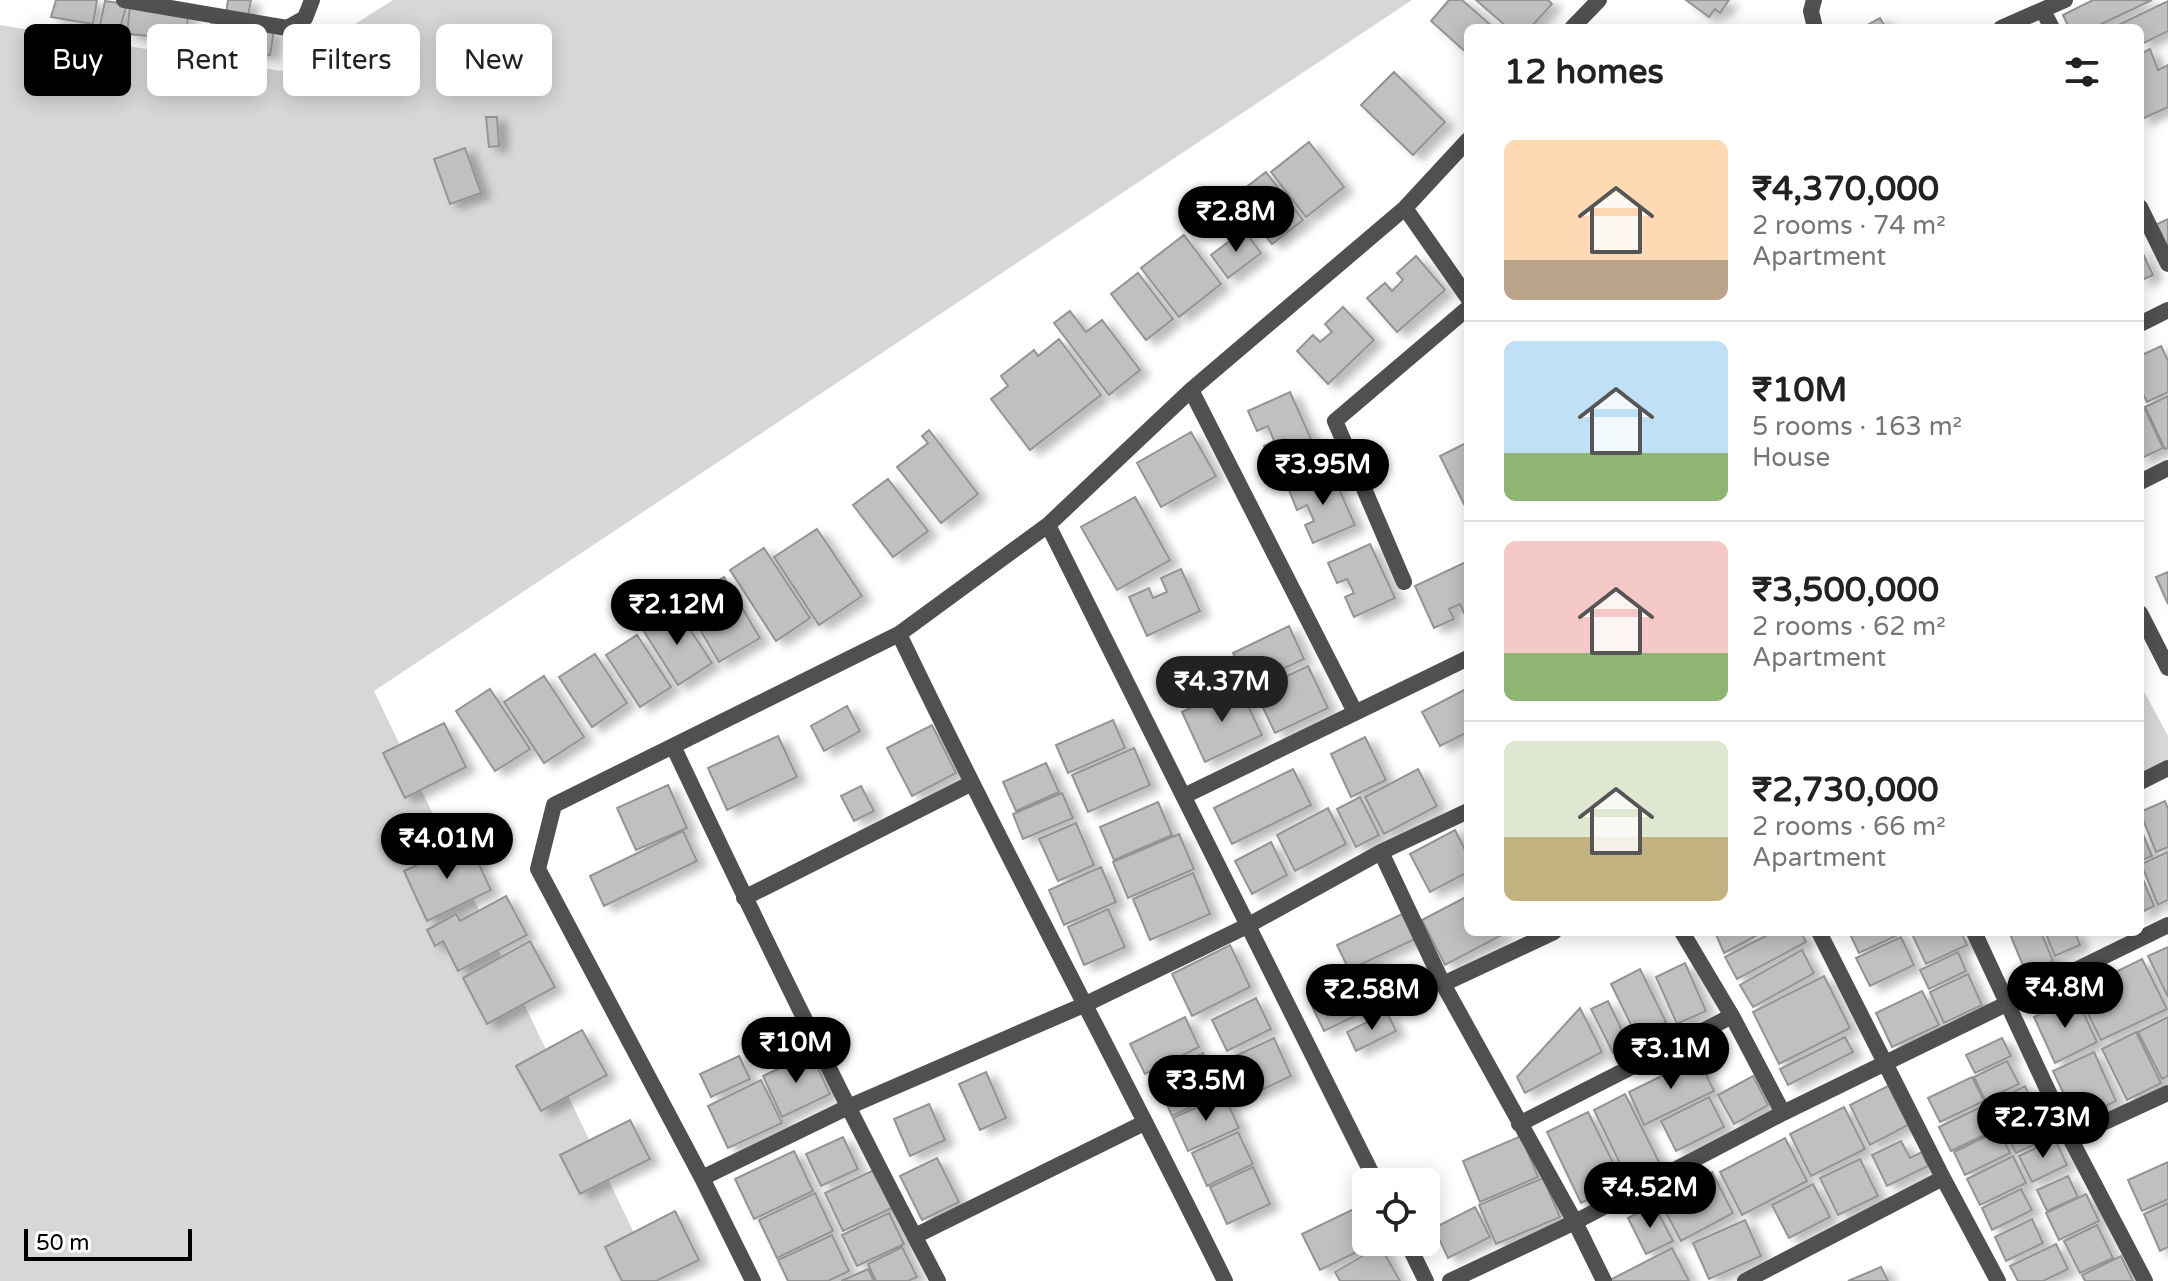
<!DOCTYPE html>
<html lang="en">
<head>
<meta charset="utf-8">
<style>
	:root { --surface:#fff; --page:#f2f2f2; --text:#222; --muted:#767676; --line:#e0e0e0; --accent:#000 }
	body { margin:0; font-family:"Varela Round",sans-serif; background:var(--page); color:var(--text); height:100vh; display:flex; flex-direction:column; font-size:30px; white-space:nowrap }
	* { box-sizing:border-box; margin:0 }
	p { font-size:26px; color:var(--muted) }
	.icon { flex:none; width:44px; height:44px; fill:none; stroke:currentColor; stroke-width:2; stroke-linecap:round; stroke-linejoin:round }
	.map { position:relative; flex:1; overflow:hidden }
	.panel { position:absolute; left:1464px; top:24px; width:680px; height:912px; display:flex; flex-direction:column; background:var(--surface); border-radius:12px; box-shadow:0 4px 20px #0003 }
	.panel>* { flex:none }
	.banner { position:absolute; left:24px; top:24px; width:760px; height:72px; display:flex; gap:16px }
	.controls { position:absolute; left:1352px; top:1168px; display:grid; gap:16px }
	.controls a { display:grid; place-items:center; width:88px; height:88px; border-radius:12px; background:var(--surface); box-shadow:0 4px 20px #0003; font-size:40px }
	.scale { position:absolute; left:24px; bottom:20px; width:168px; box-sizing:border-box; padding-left:8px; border:4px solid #000; border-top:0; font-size:22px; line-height:28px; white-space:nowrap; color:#000; -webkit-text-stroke:6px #fff; paint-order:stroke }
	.price { position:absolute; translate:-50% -68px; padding:0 18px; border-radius:28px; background:var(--accent); color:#fff; font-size:26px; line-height:52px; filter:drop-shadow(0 2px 4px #0008) }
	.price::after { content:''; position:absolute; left:50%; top:48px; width:24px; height:18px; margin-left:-12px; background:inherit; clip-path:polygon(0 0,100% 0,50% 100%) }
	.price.active { background:#222; color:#fff }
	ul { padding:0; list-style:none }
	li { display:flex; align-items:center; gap:24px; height:200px; padding:0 40px }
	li+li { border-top:2px solid var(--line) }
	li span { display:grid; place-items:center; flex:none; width:224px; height:160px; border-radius:12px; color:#555 }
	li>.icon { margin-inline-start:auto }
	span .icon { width:96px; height:96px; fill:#fffc; stroke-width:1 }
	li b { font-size:34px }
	h2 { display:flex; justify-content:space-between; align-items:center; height:96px; padding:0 40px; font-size:34px }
	.pill { padding:0 28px; border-radius:12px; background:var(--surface); box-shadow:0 4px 20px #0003; font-size:28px; line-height:72px }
	.pill.active { background:var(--accent); color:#fff }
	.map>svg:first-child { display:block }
	.green { fill:#d7d7d7 }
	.building { fill:#c0c0c0; stroke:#949494; stroke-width:2; filter:url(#shadow) }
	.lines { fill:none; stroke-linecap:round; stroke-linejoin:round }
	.minor { stroke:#505050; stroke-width:16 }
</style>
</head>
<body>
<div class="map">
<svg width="2168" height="1281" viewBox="0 0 2168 1281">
	<defs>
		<filter id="shadow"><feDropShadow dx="9" dy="5" stdDeviation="4" flood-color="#0004"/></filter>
	</defs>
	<rect width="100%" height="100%" fill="#fff"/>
	<path class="green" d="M393 0H1412L374 691 657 1281H0V25L281 71Z
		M2140 684 2168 736V764L2140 776Z"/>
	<path class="building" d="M56 0H97L93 24 51 17Z
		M228 0H251L248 16 226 13Z
		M1449 0H1462L1494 28H1468V54L1431 21Z
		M1476 0H1548L1552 4 1530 28H1508Z
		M1686 0H1729L1720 13 1715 9 1709 17Z
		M2093 0H2152L2093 28H2069L2063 15Z
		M105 1 127 4 120 28 100 25Z
		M2168 1V31L2140 45V28H2112Z
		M130 5 188 14 186 39 127 34Z
		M1880 18 1886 28H1862Z
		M212 20 274 30 270 55 208 45Z
		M2150 49 2158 70 2168 65V107L2140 120V54Z
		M1394 72 1445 122 1413 155 1361 105Z
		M486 117H497L499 146 489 147Z
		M1309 142 1344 187 1306 217 1271 172Z
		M465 148 481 193 450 204 434 159Z
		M1266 172 1303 220 1272 244 1235 196Z
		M2168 219V252L2155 225Z
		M1244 230 1261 253 1228 278 1211 255Z
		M1184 235 1221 284 1179 317 1141 268Z
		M2140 247 2153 275 2140 281Z
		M1416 256 1445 290 1397 332 1367 298 1385 283 1392 291 1403 280 1397 273Z
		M1138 273 1173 319 1146 340 1111 294Z
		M1343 307 1374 340 1328 384 1297 351 1313 335 1320 342 1332 332 1325 324Z
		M1070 311 1086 332 1102 320 1140 370 1109 395 1054 323Z
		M1059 339 1101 395 1030 450 991 399 1008 386 1001 376 1034 350 1038 356Z
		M2161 346 2168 361V392L2147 402 2140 388V356Z
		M1290 392 1315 448 1274 467 1264 446 1274 441 1268 426 1257 431 1248 411Z
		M2168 396V448L2165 449 2145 407Z
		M2145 409 2163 448 2140 459V412Z
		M929 430 978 494 941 523 897 467 928 443 922 436Z
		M1191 432 1216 476 1161 507 1137 463Z
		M1468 442V504L1465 506 1440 456Z
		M1331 471 1355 525 1313 543 1305 525 1314 521 1307 505 1297 510 1289 490Z
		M888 479 928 531 893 557 853 505Z
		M1135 497 1170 560 1117 590 1081 527Z
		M817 529 862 596 819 625 774 557Z
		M1370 544 1395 598 1354 617 1345 597 1354 593 1347 579 1337 583 1328 563Z
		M764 548 810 618 776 641 730 570Z
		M1468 561V612L1464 613 1460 604 1449 609 1454 619 1434 628 1415 586Z
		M1181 569 1200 611 1147 636 1129 597 1149 588 1153 598 1167 592 1161 578Z
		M2168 572V604L2156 577Z
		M724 577 760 638 719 662 683 601Z
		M676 608 712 663 678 685 643 630Z
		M1289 626 1304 659 1248 685 1233 653Z
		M637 635 671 687 640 707 606 655Z
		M595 654 627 703 592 727 559 677Z
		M1308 666 1328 708 1275 733 1255 691Z
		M544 676 584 737 544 763 504 702Z
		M1238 685 1262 735 1205 762 1182 712Z
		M1468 688V732L1440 746 1422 712Z
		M490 689 530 749 495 771 456 711Z
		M847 706 860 731 824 751 811 726Z
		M1113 720 1125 748 1068 773 1056 745Z
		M444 723 466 767 405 798 383 753Z
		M932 725 956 773 912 796 887 748Z
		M778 736 797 777 727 810 708 768Z
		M1365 737 1386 780 1351 797 1331 754Z
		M1134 748 1150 785 1088 812 1072 775Z
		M1046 763 1059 792 1016 811 1003 782Z
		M1293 769 1311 805 1232 844 1214 808Z
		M1418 769 1437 806 1384 834 1365 797Z
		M668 785 687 828 636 850 617 808Z
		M861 786 874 811 854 821 841 796Z
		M1062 793 1073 818 1023 839 1013 814Z
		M1360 797 1379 835 1356 847 1337 809Z
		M2165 801 2168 809V847L2156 852 2140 812Z
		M1158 802 1172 835 1114 860 1100 827Z
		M1328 808 1346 844 1295 871 1277 835Z
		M1076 823 1094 865 1058 881 1039 839Z
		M2140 827 2152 856 2140 861Z
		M1455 830 1468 856V872L1430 892 1410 854Z
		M683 831 697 861 604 906 590 876Z
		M1179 834 1194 869 1128 898 1113 862Z
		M468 841 491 890 427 921 404 871Z
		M1271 842 1287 875 1252 894 1235 861Z
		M2168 852V900L2158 905 2141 864Z
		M1101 867 1116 902 1064 925 1049 890Z
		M2140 872 2154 906 2140 913Z
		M1193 873 1210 914 1150 940 1133 899Z
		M506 896 527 935 458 971 443 941 435 946 427 930 456 914 460 921Z
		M1468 896V932H1500L1502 935 1445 965 1422 920Z
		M1108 909 1125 947 1084 965 1068 927Z
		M1402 914 1415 939 1349 970 1337 945Z
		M1715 932H1763L1724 953Z
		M1773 932H1801L1806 942 1737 979 1725 957Z
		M1849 932H1899L1900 934 1859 953Z
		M1917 932H1961L1967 945 1926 964 1912 934Z
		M2016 932H2041L2053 961 2026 973 2010 934Z
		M2045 932H2075L2080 945 2055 956Z
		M1901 937 1914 965 1870 986 1856 958Z
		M530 941 555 987 487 1024 463 978Z
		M1230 945 1250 987 1192 1016 1172 974Z
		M2168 947V997L2148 956Z
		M1802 950 1814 973 1753 1007 1740 985Z
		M1958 952 1966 971 1929 989 1920 970Z
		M2142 959 2167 1009 2101 1040 2077 991Z
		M1685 963 1706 1011 1677 1024 1656 977Z
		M1640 969 1666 1022 1637 1037 1611 984Z
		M1968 974 1982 1005 1944 1023 1930 992Z
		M1824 976 1850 1028 1779 1064 1753 1012Z
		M1365 982 1376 1006 1324 1031 1312 1006Z
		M1922 991 1939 1025 1892 1047 1876 1013Z
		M2076 997 2097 1042 2055 1063 2034 1017Z
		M1256 998 1271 1029 1227 1051 1212 1020Z
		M1608 1001 1629 1045 1613 1053 1591 1009Z
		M1580 1008 1602 1052 1525 1093 1517 1077Z
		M1387 1012 1396 1031 1356 1051 1347 1032Z
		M1185 1017 1199 1047 1145 1074 1130 1044Z
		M2168 1017V1076L2162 1079 2138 1032Z
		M582 1030 607 1075 541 1111 516 1066Z
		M2136 1032 2161 1083 2127 1100 2102 1049Z
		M1845 1037 1853 1052 1788 1085 1780 1069Z
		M1274 1038 1291 1076 1251 1095 1233 1057Z
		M2002 1038 2011 1056 1975 1073 1966 1055Z
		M2094 1052 2116 1101 2076 1120 2053 1071Z
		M811 1053 830 1094 782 1117 763 1076Z
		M1203 1053 1209 1066 1201 1070 1213 1097 1172 1116 1154 1075Z
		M739 1056 750 1079 711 1097 700 1074Z
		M1698 1058 1714 1091 1644 1125 1629 1092Z
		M2007 1061 2019 1084 1985 1100 1974 1077Z
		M986 1072 1006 1118 980 1130 959 1084Z
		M1753 1076 1768 1105 1734 1124 1718 1095Z
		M1972 1077 1984 1101 1940 1122 1928 1098Z
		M761 1080 782 1123 728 1148 708 1106Z
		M1890 1085 1910 1124 1870 1145 1850 1105Z
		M2025 1086 2036 1110 2000 1127 1989 1104Z
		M1625 1094 1659 1162 1627 1178 1594 1110Z
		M1224 1095 1239 1128 1188 1151 1173 1118Z
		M1709 1097 1724 1127 1676 1151 1661 1121Z
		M929 1104 945 1140 910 1156 894 1119Z
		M1987 1104 1999 1128 1951 1151 1939 1127Z
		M1844 1107 1865 1149 1811 1176 1790 1134Z
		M1588 1112 1623 1183 1581 1203 1547 1132Z
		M2041 1114 2052 1136 2016 1153 2005 1131Z
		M630 1120 650 1159 580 1194 560 1155Z
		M1999 1130 2010 1153 1965 1175 1954 1152Z
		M1238 1132 1253 1164 1207 1186 1192 1153Z
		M1521 1136 1538 1177 1480 1202 1463 1161Z
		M843 1137 858 1169 821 1186 806 1154Z
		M1785 1138 1807 1181 1742 1215 1720 1172Z
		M2055 1139 2067 1165 2032 1182 2019 1156Z
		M1901 1141 1910 1158 1922 1152 1928 1166 1887 1186 1872 1155Z
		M794 1151 813 1191 754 1219 735 1179Z
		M2013 1156 2026 1183 1980 1205 1967 1179Z
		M937 1158 959 1202 922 1220 900 1176Z
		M1860 1159 1878 1196 1838 1215 1820 1178Z
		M2168 1162V1199L2142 1211 2128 1180Z
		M1253 1167 1270 1204 1227 1224 1210 1187Z
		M874 1170 892 1208 843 1231 825 1193Z
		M1712 1172 1733 1213 1681 1241 1659 1200Z
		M2068 1176 2078 1197 2047 1211 2037 1190Z
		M1543 1178 1560 1217 1496 1244 1479 1205Z
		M1813 1184 1830 1217 1789 1238 1772 1205Z
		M2021 1189 2032 1210 1992 1230 1982 1208Z
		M815 1193 833 1231 777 1258 759 1220Z
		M2086 1194 2099 1221 2059 1240 2046 1213Z
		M2168 1203V1247L2160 1251 2144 1214Z
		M1654 1205 1673 1241 1646 1254 1628 1218Z
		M1360 1206 1366 1219V1242H1377L1320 1270 1302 1234Z
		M1475 1207 1490 1237 1448 1258 1434 1228Z
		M675 1211 699 1260 656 1281H622L605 1247Z
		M889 1213 904 1244 857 1266 842 1235Z
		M2032 1219 2043 1243 2006 1261 1995 1237Z
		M1745 1220 1761 1256 1709 1279 1693 1243Z
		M2097 1225 2113 1258 2080 1273 2064 1241Z
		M832 1235 849 1271 828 1281H788L778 1260Z
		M2056 1244 2068 1269 2043 1281H2018L2010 1266Z
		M1380 1246 1400 1281H1340L1335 1272Z
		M902 1247 917 1277 908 1281H876L868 1264Z
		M1672 1248 1689 1281H1613L1612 1279Z
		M2121 1256 2133 1281H2085L2082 1275Z
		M1881 1267 1888 1281H1848Z
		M868 1269 874 1281H841Z"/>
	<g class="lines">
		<path class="minor" d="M124 0 287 28 305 18 312 0
			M1814 0 1811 11 1815 28
			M2043 11 2052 28
			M1572 28 1599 0
			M2001 28 2065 0
			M2140 207 2168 264
			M1405 208 1468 298
			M2140 324 2168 310
			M1191 390 1355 712
			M2140 482 2168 468
			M1048 525 1376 1182
			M1404 582 1335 421 1468 308
			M2140 613 2168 668
			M899 634C1003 852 1118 1064 1225 1281
			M673 746C758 926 845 1105 938 1281
			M2140 782 2168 768
			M1184 796 1468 658
			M1381 852 1443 984 1575 1222 1604 1281
			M744 898 970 784
			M1682 932 1732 1016 1783 1113
			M1819 932 1943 1178 1998 1281
			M1974 932 2070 1138 2145 1281
			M1443 984 1554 932
			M1519 1124 1732 1016
			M2070 1138 2168 1093
			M702 1178 848 1107 1086 1004 1247 926 1381 852 1468 811
			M915 1236 1144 1123
			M1407 1242 1426 1281
			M753 1281 702 1178 538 869 554 805 899 634 1048 525 1191 390 1405 208 1468 140
			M1450 1281 1575 1222 1783 1113 2168 925
			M1745 1281 1943 1178"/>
	</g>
</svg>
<div class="controls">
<a><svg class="icon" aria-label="locate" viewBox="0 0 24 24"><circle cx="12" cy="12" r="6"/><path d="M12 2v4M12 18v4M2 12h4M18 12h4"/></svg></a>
</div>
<div class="scale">50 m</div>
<b class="price" style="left:1236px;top:254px">₹2.8M</b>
<b class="price" style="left:1323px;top:507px">₹3.95M</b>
<b class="price" style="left:677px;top:647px">₹2.12M</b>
<b class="price active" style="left:1222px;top:724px">₹4.37M</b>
<b class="price" style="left:447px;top:881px">₹4.01M</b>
<b class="price" style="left:2065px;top:1030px">₹4.8M</b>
<b class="price" style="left:1372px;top:1032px">₹2.58M</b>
<b class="price" style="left:796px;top:1085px">₹10M</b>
<b class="price" style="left:1671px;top:1091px">₹3.1M</b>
<b class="price" style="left:1206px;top:1123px">₹3.5M</b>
<b class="price" style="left:2043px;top:1160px">₹2.73M</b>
<b class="price" style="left:1650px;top:1230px">₹4.52M</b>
<div class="banner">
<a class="pill active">Buy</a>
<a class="pill">Rent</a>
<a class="pill">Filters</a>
<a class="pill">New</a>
</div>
<section class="panel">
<h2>12 homes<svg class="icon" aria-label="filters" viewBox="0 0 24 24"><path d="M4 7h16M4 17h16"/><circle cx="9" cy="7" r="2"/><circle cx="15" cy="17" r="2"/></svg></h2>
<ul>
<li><span style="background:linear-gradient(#ffd9b3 75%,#b9a48a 0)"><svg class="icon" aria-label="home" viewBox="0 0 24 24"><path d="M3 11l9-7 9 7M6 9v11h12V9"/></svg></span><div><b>₹4,370,000</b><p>2 rooms · 74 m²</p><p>Apartment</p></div></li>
<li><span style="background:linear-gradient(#bfe0f5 70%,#8fb573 0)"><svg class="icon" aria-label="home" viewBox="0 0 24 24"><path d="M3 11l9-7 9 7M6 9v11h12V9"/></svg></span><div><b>₹10M</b><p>5 rooms · 163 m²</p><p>House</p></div></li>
<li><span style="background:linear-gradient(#f6c9c9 70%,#8fb573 0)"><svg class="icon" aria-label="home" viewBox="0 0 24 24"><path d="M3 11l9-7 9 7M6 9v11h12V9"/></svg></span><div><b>₹3,500,000</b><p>2 rooms · 62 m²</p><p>Apartment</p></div></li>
<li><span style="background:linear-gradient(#dfe7d0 60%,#c2b280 0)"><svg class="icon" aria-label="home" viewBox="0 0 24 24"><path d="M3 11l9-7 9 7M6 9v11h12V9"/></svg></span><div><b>₹2,730,000</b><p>2 rooms · 66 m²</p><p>Apartment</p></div></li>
</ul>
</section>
</div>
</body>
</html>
